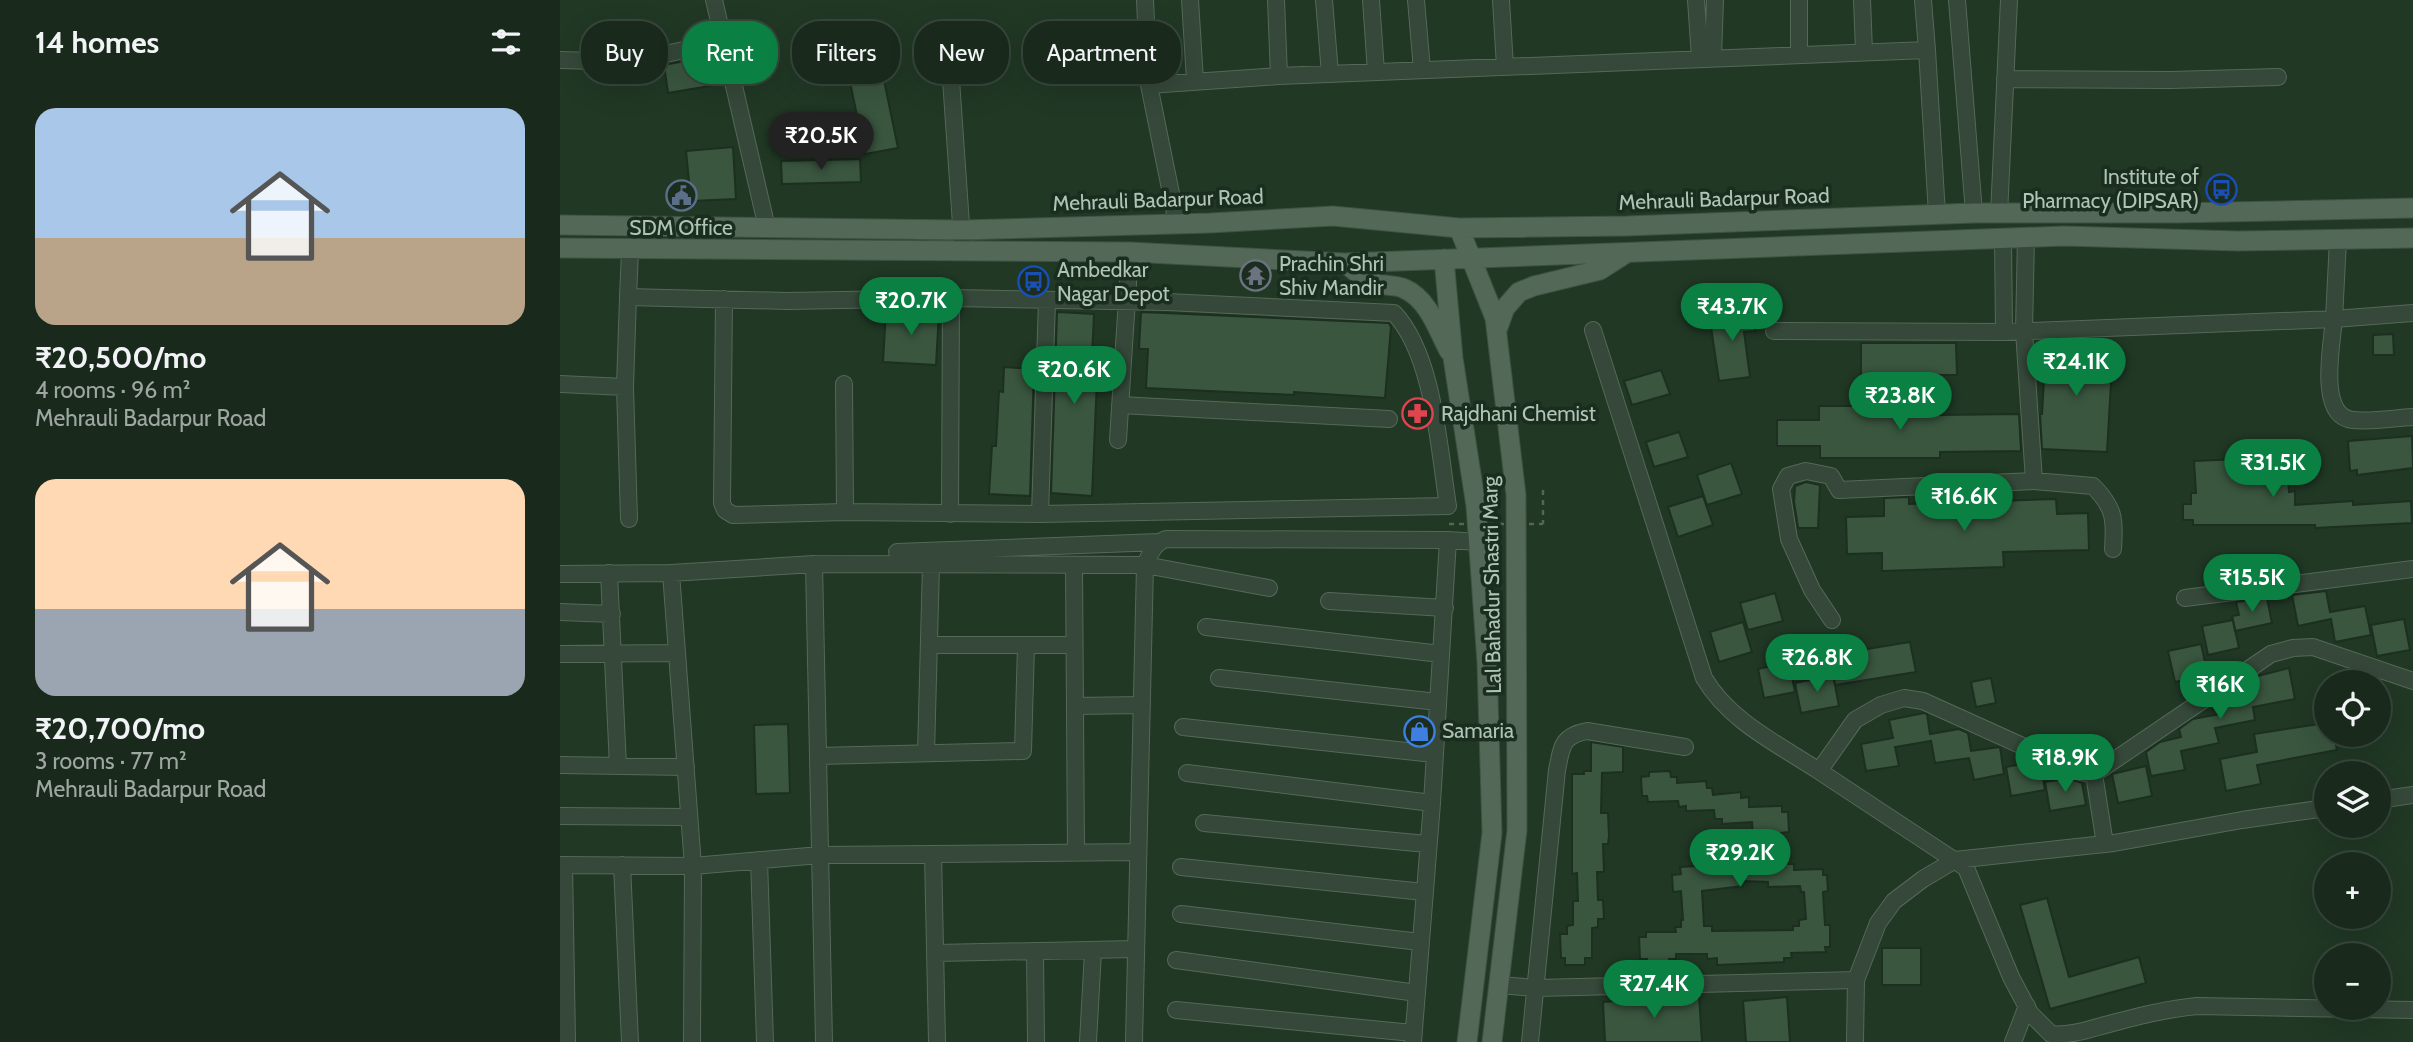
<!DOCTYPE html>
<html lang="en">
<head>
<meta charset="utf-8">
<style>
	:root { --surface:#192a1c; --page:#263629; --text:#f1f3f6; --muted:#9fa7a3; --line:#37463b; --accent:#0b8043 }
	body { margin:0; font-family:Cabin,sans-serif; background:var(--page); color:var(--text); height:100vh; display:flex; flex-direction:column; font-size:26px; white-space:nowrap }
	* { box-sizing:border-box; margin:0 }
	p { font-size:23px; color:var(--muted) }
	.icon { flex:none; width:38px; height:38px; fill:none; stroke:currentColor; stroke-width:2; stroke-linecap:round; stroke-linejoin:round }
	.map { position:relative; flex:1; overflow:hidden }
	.side { display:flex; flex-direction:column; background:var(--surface); width:560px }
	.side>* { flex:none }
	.guide { position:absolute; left:21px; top:21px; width:665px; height:63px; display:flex; gap:14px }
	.fabs { position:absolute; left:1754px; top:670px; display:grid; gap:14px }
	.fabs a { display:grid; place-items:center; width:77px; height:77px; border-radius:50%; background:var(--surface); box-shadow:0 7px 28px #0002,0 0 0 2px var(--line); font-size:35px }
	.price { position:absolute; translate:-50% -60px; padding:0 16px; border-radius:24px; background:var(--accent); color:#fff; font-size:23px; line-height:46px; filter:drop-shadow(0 2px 4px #0008) }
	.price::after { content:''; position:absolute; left:50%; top:42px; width:21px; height:16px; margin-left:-10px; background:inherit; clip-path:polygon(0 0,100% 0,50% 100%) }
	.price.current { background:#222; color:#fff }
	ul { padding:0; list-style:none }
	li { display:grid; align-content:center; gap:14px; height:371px; padding:0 35px }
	li span { display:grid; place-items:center; height:217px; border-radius:21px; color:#555 }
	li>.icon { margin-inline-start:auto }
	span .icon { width:126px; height:126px; fill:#fffc; stroke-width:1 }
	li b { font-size:30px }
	h2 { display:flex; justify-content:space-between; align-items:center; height:84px; padding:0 35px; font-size:30px }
	.tag { padding:0 24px; border-radius:28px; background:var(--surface); box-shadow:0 7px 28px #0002,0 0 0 2px var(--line); font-size:24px; line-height:63px }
	.tag.current { background:var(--accent); color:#fff }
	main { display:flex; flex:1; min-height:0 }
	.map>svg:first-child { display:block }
	.building { fill:#3a563f; stroke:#1c2f20; stroke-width:2; fill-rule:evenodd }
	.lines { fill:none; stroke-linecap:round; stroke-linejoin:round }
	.minor-casing { stroke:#556959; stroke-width:18 }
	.major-casing { stroke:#3e5242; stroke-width:21 }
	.path { stroke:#566652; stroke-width:2.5; stroke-dasharray:5 5; stroke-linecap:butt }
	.minor { stroke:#354839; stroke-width:16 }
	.major { stroke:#536857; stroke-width:19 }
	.path-bridge { stroke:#566652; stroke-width:2.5; stroke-dasharray:5 5; stroke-linecap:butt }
	.labels { text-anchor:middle; stroke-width:7; stroke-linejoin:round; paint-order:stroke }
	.poi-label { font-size:21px; fill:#afc5b4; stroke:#1a2d1e; text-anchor:start }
	.street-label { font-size:21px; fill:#afc5b4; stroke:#1a2d1e }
</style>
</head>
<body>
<main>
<section class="side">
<h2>14 homes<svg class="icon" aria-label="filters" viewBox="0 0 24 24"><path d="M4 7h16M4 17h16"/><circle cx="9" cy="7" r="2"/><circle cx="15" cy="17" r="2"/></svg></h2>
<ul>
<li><span style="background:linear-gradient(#a9c7e8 60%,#b9a48a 0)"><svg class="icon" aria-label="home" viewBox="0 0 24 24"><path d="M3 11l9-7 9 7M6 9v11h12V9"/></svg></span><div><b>₹20,500/mo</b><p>4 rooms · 96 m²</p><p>Mehrauli Badarpur Road</p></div></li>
<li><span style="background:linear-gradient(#ffd9b3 60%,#9aa5b1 0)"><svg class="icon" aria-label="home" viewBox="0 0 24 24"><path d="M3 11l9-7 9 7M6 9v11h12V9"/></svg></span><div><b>₹20,700/mo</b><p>3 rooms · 77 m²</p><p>Mehrauli Badarpur Road</p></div></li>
</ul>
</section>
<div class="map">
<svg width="1853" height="1042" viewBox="0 0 1853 1042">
	<rect width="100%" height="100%" fill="#213825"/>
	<path class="building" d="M318 51 338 148 305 154 285 58Z
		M156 55 161 84 108 93 104 65Z
		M173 147 176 199 131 201 126 151Z
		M300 159 301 182 222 184 221 161Z
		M326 310 379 312 376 365 323 362Z
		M1193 310 1195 331 1184 332 1190 377 1159 381 1149 314Z
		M497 312 534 314 531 379H537L532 496 491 493Z
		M581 312 829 323 831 327 825 398 734 392V395L586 388 588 349H579Z
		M1833 334 1834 355H1813V335Z
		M1301 343H1396L1397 375H1301Z
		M1486 344 1553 348 1547 452 1482 449 1480 414H1482Z
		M444 367 474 369 470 496 429 494 432 446H436L439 391 443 392Z
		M1101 370 1110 394 1072 405 1064 381Z
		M1259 406H1380V415L1459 414 1461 451 1380 452V458H1260V446H1217V420H1259Z
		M1119 432 1128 457 1094 467 1086 442Z
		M1852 436 1853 468 1797 475V470L1790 471 1788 441Z
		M1727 457 1729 492 1735 491V505L1793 501V505L1851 501 1852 523 1755 528V525H1633V520H1623V504H1631V493H1636L1634 461Z
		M1171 463 1182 494 1147 505 1137 475Z
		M1246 482 1260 485 1258 528H1238L1234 502 1235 486Z
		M1143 496 1153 525 1118 537 1108 507Z
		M1349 497V504L1496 499 1497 514 1528 513 1529 550 1443 552 1444 567 1322 571V553L1287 554 1286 517 1324 516V498Z
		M1766 591 1770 612 1805 606 1811 635 1775 642 1771 619 1738 626 1732 595Z
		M1215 593 1223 621 1188 630 1180 603Z
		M1707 598 1712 623 1675 631 1672 616 1679 615 1676 602Z
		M1844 619 1850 650 1817 656 1811 625Z
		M1673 620 1679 648 1648 655 1642 626Z
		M1183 622 1192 652 1159 662 1150 632Z
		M1350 642 1356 672 1275 685 1270 655Z
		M1641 644 1648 675 1615 682 1608 651Z
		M1229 662 1235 692 1204 698 1198 669Z
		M1729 668 1735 699 1693 707 1695 720 1655 728 1659 743 1621 751 1625 770 1591 776 1586 752 1600 742 1621 737 1619 729 1633 719 1660 714 1657 703 1671 694 1698 688 1695 677 1698 676Z
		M1273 675 1279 706 1241 713 1235 683Z
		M1431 678 1436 703 1416 707 1411 682Z
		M1364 713 1367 714 1370 734 1399 729 1408 733 1411 751 1440 747 1444 774 1414 780 1409 758 1375 763 1371 741 1335 747 1339 766 1306 771 1301 744 1333 738 1329 720Z
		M1766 723V735H1774L1777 750 1697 765 1701 784 1666 791 1660 759 1697 752 1694 734Z
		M228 724 230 793 196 794 194 725Z
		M1031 742 1063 747V772L1042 773 1041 813H1048L1049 836 1048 844H1043L1044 872H1037L1038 900H1043L1044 919H1038V927L1032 928V958H1025V965H1005V958H1001L1000 934H1007V926L1013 925V901H1018L1017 873 1012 874V774H1024V771H1031Z
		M1472 762 1481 766 1485 790 1451 796 1446 767Z
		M1586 766 1592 796 1558 803 1552 774Z
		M1110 771 1111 777H1117V783L1146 781 1147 788H1152L1153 795 1181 792V798L1189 797V807L1222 806V812H1228L1229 832 1221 833 1222 859 1227 858 1228 864H1234V870L1263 869V875H1267L1268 891 1263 892 1265 925H1270V947H1265L1266 952 1231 953 1232 958H1224V962L1181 964 1157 965V958L1147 959V954H1116V959H1109V963L1087 964V959H1080L1079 937H1086V932H1116L1115 927H1121V920H1123L1121 891 1113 892 1112 875 1121 874 1120 867 1153 865V861L1160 860 1159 854 1194 851 1192 822 1162 824V819H1155L1154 810 1126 811V806L1119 807 1118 801 1088 802 1087 796H1082L1081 777 1089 776V772ZM1183 881 1208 882V887L1240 886 1241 892H1244L1246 919 1239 920V926H1233V930L1152 931V926H1144L1142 891 1183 886Z
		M1509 778 1522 783 1526 805 1490 811 1485 782Z
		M1487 898 1509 977 1579 957 1586 983 1490 1009 1460 905Z
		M1322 948H1361V985H1322Z
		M1139 995 1142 1042H1045L1043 1002Z
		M1227 997 1230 1042H1186L1183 1001Z"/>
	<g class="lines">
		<defs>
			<path id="minor" d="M154 0 207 228
				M585 0 589 85 719 76 1367 50 1377 214
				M630 0 635 80
				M716 0 719 76
				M764 0 770 74
				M811 0 816 72
				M856 0 862 70
				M941 0 945 67
				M1136 0 1140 58
				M1302 0 1304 51
				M1363 0 1367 50
				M1397 0 1414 213
				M388 36 402 239
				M1239 54V0
				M1153 57 1155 0
				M0 60 70 62 164 41
				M1445 79 1611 80 1718 77
				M589 85 617 223
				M1439 214 1449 0
				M1466 237 1464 331 1474 481
				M1443 238 1444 332
				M70 251 68 297 227 301 391 298 607 302 834 313C874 355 879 450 888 506L480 514 285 512 173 515 165 510 162 503 164 299
				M68 297 65 387 69 519
				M1853 313 1774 319C1772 344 1757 417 1793 420 1812 422 1834 418 1853 417
				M1033 330 1144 678C1169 721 1218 744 1259 771L1295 720 1321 705 1344 698 1363 701 1520 772 1534 774 1711 654 1733 648 1753 647 1853 681
				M1214 331 1444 332 1774 319 1778 240
				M0 384 65 387
				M284 384 285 512
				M560 405 829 419
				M558 440 570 252
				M390 514 391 298
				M480 514 487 300
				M337 552 599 542
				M254 564 264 1042
				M514 565 516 853
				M49 573 58 766
				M111 573 133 866 132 1042
				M0 574 111 573 254 564 585 565 709 588
				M1625 598 1853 569
				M769 601 885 608
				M0 612 52 614
				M1272 620 1252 590 1229 539 1221 489 1228 476 1246 471 1271 476 1279 490 1474 481 1533 486C1555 508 1555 520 1553 549
				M646 627 881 654
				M369 645H514
				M0 654 117 653
				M659 678 878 702
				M515 706 582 705
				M623 727 874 754
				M366 753 371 564
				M258 756 463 751 466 645
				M0 765 126 767
				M1259 771 1406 868 1451 977 1470 1013 1491 1034C1509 1036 1527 1030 1545 1025 1576 1017 1605 1009 1637 1006L1853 1010
				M627 773 872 803
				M1534 774 1545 844
				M1818 800 1853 795
				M0 816 129 817
				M644 823 867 844
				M373 854 377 1042
				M199 860 205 1042
				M0 865 133 866 260 855 578 852
				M4 865 7 1042
				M62 865 70 1042
				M621 867 864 892
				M621 914 860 942
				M475 951 476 1042
				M376 953 576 949
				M616 960 857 993
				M939 985 977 988 1296 980
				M616 1010 853 1033
				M528 1042 533 951
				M574 1042 585 565C590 554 594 543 606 539L888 540 918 542
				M853 1042 872 803 888 540
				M970 1042 997 770C1002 747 1001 736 1027 731L1125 747
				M1295 1042 1296 980 1318 923 1334 901 1363 879 1395 860 1554 843 1682 820 1766 808
				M1453 1042 1467 1006"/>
			<path id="major" d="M0 225 402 230 650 223 773 216 899 228 1067 226 1414 213H1617L1853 208
				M899 228 935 318 956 495 957 830 932 1042
				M0 248 570 252 785 263 1504 236 1678 241 1853 238
				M884 259 893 358 916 506 927 663 932 833 907 1042
				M785 263C795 271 806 281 818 284 827 286 837 285 845 289 868 299 878 330 889 351
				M937 330 945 308 959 292 974 286 1040 270 1065 254"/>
		</defs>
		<use href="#minor" class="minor-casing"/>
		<use href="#major" class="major-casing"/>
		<path class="path" d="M983 490V524"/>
		<use href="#minor" class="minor"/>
		<use href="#major" class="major"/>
		<path class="path-bridge" d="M889 524H983"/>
	</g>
	<defs>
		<symbol id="bus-ring" viewBox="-11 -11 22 22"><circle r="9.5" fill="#1a2d1e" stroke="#1a4fb4" stroke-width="1.5"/><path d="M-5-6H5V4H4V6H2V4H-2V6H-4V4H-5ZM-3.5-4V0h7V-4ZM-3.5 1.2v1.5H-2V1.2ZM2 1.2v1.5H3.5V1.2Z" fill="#1a4fb4"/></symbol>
		<symbol id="civic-ring" viewBox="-11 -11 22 22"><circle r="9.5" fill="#1a2d1e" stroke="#5c6f8a" stroke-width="1.5"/><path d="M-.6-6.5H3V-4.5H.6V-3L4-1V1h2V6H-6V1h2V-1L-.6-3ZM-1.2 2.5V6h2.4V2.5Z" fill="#5c6f8a"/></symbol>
		<symbol id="temple-ring" viewBox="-11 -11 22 22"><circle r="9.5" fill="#1a2d1e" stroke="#6b7280" stroke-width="1.5"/><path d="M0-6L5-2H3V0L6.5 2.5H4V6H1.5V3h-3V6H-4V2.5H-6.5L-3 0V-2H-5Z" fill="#6b7280"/></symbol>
		<symbol id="pharmacy-ring" viewBox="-11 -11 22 22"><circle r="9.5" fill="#1a2d1e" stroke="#e0444e" stroke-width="1.5"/><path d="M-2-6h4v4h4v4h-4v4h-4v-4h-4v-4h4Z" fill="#e0444e"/></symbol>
		<symbol id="shop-ring" viewBox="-11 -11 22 22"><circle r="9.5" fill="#1a2d1e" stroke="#3f7fe0" stroke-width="1.5"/><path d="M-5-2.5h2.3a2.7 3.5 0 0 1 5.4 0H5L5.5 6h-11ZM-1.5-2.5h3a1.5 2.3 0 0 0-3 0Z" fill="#3f7fe0"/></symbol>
	</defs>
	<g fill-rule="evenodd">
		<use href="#bus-ring" x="1644" y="172" width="35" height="35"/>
		<use href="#civic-ring" x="104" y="178" width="35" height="35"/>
		<use href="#temple-ring" x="678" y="258" width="35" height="35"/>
		<use href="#bus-ring" x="456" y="264" width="35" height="35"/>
		<use href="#pharmacy-ring" x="840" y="396" width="35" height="35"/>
		<use href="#shop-ring" x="842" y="714" width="35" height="35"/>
	</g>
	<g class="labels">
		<g class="poi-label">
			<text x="1639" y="184" text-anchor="end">Institute of<tspan x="1639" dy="24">Pharmacy (DIPSAR)</tspan></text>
			<text x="121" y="235" text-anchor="middle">SDM Office</text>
			<text x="719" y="271">Prachin Shri<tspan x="719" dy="24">Shiv Mandir</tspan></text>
			<text x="497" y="277">Ambedkar<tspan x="497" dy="24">Nagar Depot</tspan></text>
			<text x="881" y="421">Rajdhani Chemist</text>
			<text x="882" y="738">Samaria</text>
		</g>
		<g class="street-label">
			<text transform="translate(1164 199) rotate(-2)" y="7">Mehrauli Badarpur Road</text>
			<text transform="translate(598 200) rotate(-2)" y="7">Mehrauli Badarpur Road</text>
			<text transform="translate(932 585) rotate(-91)" y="7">Lal Bahadur Shastri Marg</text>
		</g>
	</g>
</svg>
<div class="fabs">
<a><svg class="icon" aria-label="locate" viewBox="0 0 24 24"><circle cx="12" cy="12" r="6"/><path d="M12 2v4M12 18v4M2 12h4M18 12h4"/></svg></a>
<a><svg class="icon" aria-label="layers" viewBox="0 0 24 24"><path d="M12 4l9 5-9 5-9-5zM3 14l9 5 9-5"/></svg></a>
<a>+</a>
<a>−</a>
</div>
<b class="price current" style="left:261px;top:172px">₹20.5K</b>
<b class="price" style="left:351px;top:337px">₹20.7K</b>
<b class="price" style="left:1172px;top:343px">₹43.7K</b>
<b class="price" style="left:1516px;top:398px">₹24.1K</b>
<b class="price" style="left:514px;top:406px">₹20.6K</b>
<b class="price" style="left:1340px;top:432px">₹23.8K</b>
<b class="price" style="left:1713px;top:499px">₹31.5K</b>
<b class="price" style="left:1404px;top:533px">₹16.6K</b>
<b class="price" style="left:1692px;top:614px">₹15.5K</b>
<b class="price" style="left:1257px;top:694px">₹26.8K</b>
<b class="price" style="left:1660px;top:721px">₹16K</b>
<b class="price" style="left:1505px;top:794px">₹18.9K</b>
<b class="price" style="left:1180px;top:889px">₹29.2K</b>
<b class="price" style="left:1094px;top:1020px">₹27.4K</b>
<div class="guide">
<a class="tag">Buy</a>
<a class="tag current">Rent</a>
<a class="tag">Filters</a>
<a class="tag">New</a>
<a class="tag">Apartment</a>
</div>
</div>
</main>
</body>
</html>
